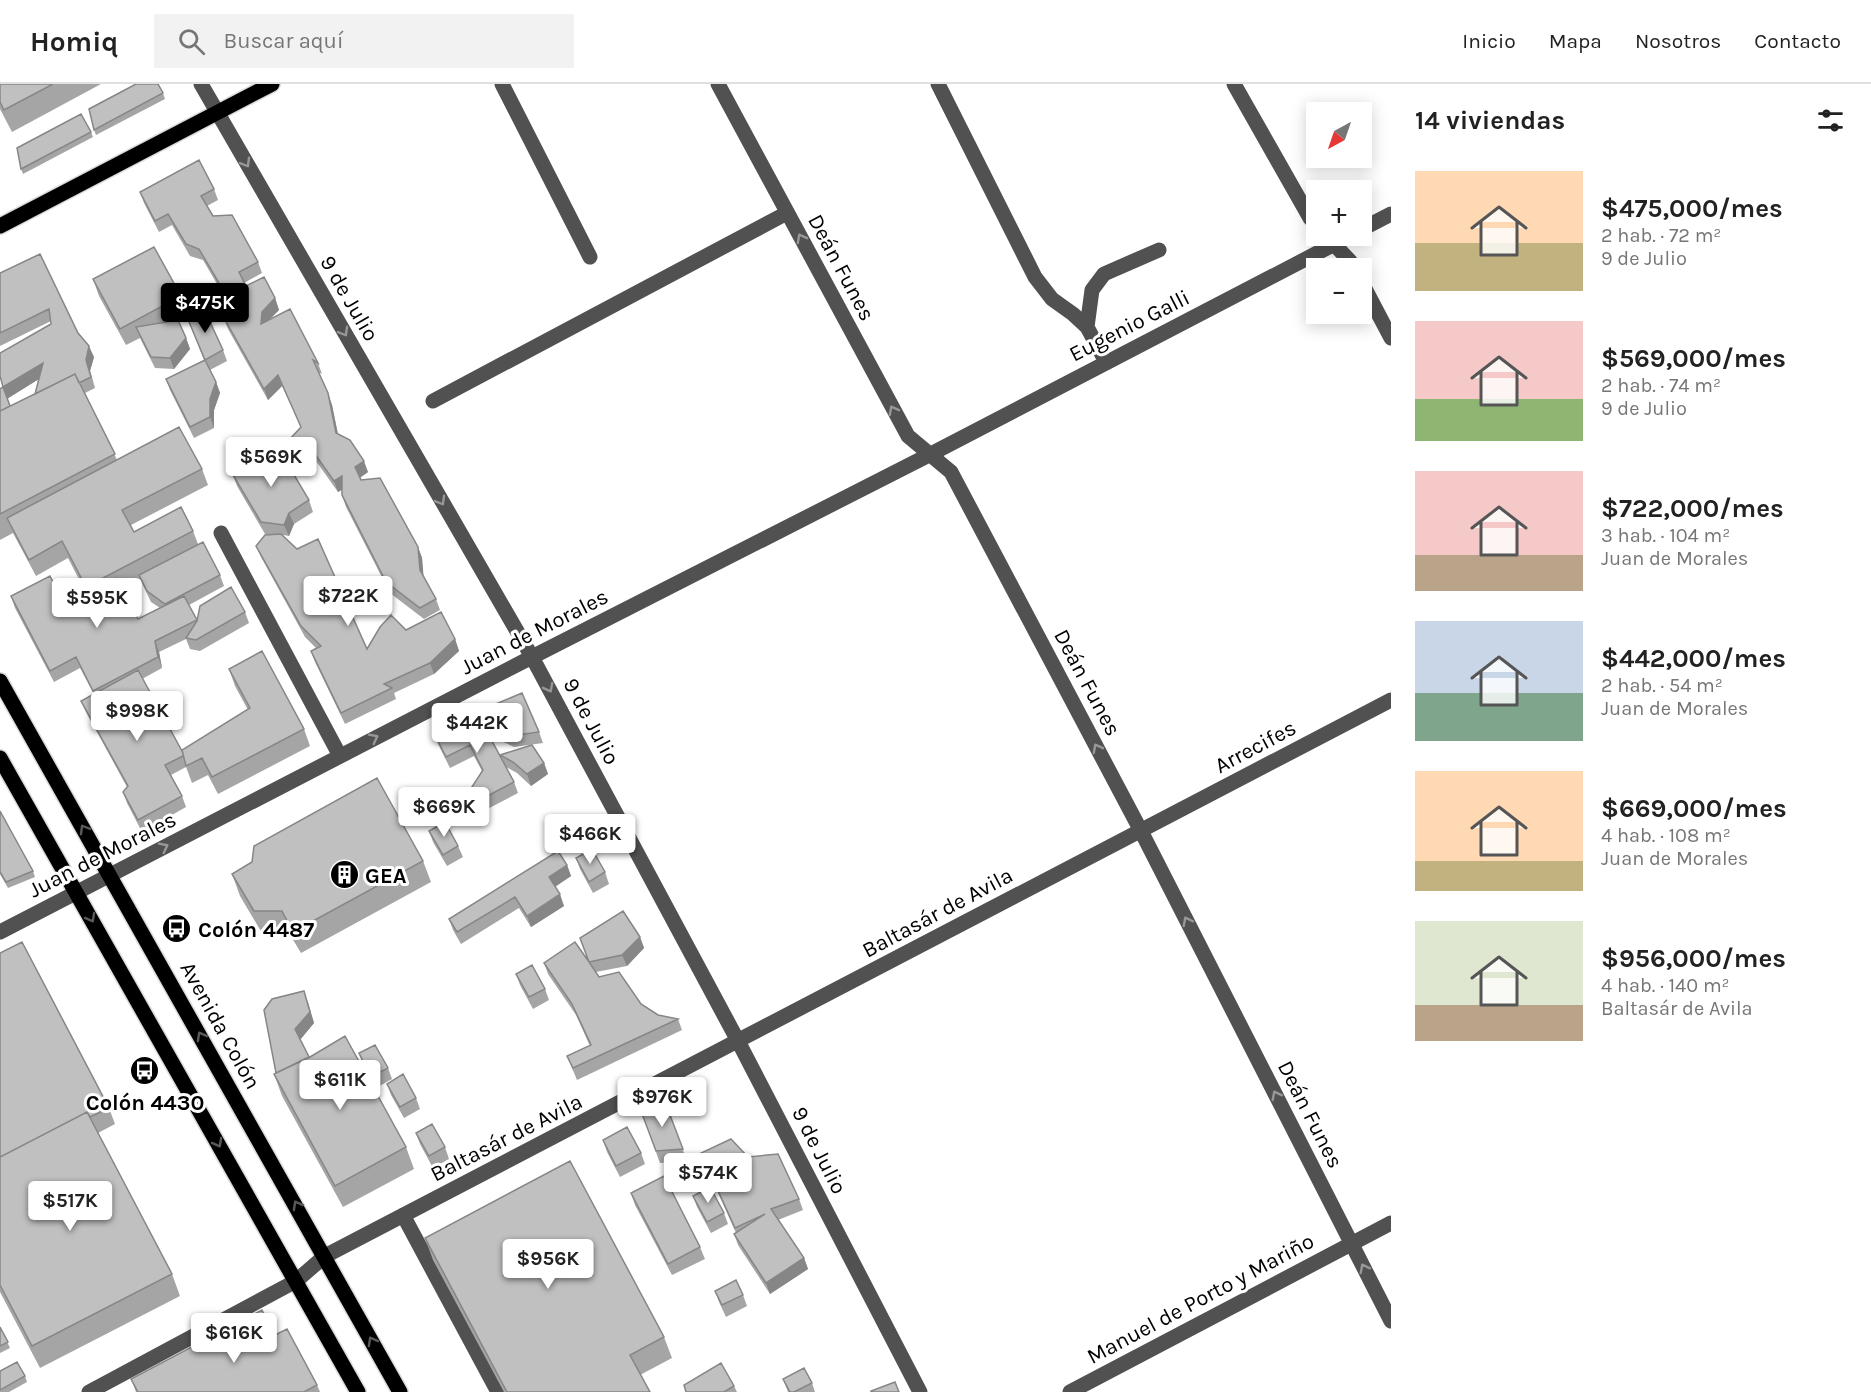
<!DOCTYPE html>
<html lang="es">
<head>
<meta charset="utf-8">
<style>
	:root { --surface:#fff; --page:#f2f2f2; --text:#222; --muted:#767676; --line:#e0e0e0; --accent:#000 }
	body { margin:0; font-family:Karla,sans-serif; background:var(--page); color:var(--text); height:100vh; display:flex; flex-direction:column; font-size:22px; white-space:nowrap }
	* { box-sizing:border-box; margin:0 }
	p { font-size:20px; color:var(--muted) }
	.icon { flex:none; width:33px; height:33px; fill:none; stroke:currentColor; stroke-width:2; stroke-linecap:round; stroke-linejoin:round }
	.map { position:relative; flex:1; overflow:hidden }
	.details { display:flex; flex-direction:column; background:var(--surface); width:480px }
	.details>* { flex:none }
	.needle { width:39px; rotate:220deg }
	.controls { position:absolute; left:1306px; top:18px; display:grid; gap:12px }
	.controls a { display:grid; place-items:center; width:66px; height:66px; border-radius:0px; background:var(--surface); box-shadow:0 3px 15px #0003; font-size:30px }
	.price { position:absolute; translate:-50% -51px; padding:0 14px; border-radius:6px; background:#fff; color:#222; font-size:20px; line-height:39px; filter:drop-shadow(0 2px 3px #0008) }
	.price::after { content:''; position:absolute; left:50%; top:36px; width:18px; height:14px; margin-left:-9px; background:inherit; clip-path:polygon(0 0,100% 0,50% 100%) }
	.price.on { background:var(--accent); color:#fff }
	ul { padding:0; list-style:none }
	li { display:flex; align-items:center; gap:18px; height:150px; padding:0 24px }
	li span { display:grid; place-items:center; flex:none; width:168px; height:120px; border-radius:0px; color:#555 }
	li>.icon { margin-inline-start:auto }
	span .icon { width:72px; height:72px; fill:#fffc; stroke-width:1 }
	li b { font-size:26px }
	h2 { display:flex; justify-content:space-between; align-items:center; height:72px; padding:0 24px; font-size:26px }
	header { display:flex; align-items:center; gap:36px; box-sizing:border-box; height:84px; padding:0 30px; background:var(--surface); border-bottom:2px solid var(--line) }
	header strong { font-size:28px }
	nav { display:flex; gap:33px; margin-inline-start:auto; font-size:21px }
	.search { width:420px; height:54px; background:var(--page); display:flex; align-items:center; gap:15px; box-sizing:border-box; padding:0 21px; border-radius:0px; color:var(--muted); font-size:22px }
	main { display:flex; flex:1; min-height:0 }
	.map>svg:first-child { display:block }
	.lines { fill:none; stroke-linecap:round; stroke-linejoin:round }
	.major-casing { stroke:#dbdbdb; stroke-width:18 }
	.minor { stroke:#515151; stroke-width:15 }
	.major { stroke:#000; stroke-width:15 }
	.wall { fill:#a5a5a5; fill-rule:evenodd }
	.shaded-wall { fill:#868686 }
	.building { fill:#c0c0c0; stroke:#868686; stroke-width:1.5 }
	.oneway { stroke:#979797 }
	.oneway2 { stroke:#595959 }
	.labels { text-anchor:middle; stroke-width:6; stroke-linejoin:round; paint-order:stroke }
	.street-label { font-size:22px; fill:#000; stroke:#fff }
	.poi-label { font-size:22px; font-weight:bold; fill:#000; stroke:#fff; text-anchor:start }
</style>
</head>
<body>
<header>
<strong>Homiq</strong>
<div class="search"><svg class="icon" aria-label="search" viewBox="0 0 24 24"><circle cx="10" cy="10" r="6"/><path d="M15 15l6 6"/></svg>Buscar aquí</div>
<nav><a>Inicio</a><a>Mapa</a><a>Nosotros</a><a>Contacto</a></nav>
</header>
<main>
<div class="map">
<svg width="1391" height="1308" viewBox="0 0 1391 1308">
	<rect width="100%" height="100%" fill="#fff"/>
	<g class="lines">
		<defs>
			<path id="major" d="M0 142 272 0
				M0 597 400 1308
				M0 674 358 1308"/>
		</defs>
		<use href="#major" class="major-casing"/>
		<path class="minor" d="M201 0 532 573 738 957 920 1308
			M502 0 590 173
			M718 0 908 352 951 388 1141 747 1391 1237
			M938 0 1035 193 1052 215 1073 230 1087 243 1106 278
			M1234 0 1310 134 1317 142
			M1362 145 1391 130
			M1326 152 1350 177 1354 184
			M1362 199 1391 254
			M1087 243 1092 206 1104 190 1159 166
			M433 317 787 129
			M221 449 340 672
			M0 848 532 573 929 371 1350 152
			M403 1131 498 1308
			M89 1308 296 1197 325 1172 1391 616
			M1070 1308 1391 1139"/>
		<use href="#major" class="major"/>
	</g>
	<path class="wall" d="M0 0H101L12 48 0 25Z
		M163 9 165 15 96 51 94 46Z
		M91 48 93 53 23 90 21 85Z
		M214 105 218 116 207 122 213 132 258 178 262 189 244 199 246 202 275 214 279 226 269 236 318 279 322 290 318 288 332 321 338 350 368 388 360 394 418 463 422 474 423 492 436 515 440 526 424 535 390 509 346 423 342 411V406L338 408 316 377 300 383 290 355 301 343 282 302 268 316 228 245 224 234 220 205 203 176 190 172 172 141 159 148 144 119 140 108Z
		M40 170 78 249 94 273 90 287 95 304 85 309 117 376 202 385 208 401 131 441 134 448 193 447 198 460 220 491 224 502 189 521 197 537 245 528 249 539 200 567 190 565 186 555 159 568 162 584 142 595 183 669 248 626 235 602 229 585 304 645 310 662 218 710 208 691 192 699 186 683 171 691 182 712 186 723 142 748 127 719 123 708 127 703 86 628 81 617 94 610 80 584 54 598 15 524 11 512 65 521 86 509 68 474 36 492 13 449 0 456V305L3 303 51 240V237L0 262V189ZM39 295 35 310 10 322 7 314ZM140 495 151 518 160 524 138 535 122 504Z
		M93 195 181 212 187 229 171 237 186 254 190 265 174 285 155 284 140 254 126 261 99 212Z
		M187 233 223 266 227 277 210 286 216 298 220 309 214 326V344L194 354 170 306 166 295 204 276Z
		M233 391 309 416 313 428 294 440 289 452 283 451 367 565 406 546 455 555 459 567 434 590 394 609 396 615 345 640 315 578 311 567 316 564 305 553 261 473 256 462 274 451 265 450 237 402Z
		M484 625 539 648 543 659 514 663 495 654Z
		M434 649 500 671 544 679 548 690 531 702 517 689 506 683 514 698 518 709 476 731 472 720 482 687 474 672 450 684 438 660Z
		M0 727 33 787 35 793 8 804 0 790Z
		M429 747 458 762 463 773 447 782 433 758Z
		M576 774 605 788 609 800 593 809 580 785Z
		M423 777 431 798 301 869 289 849H262L240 812 232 790Z
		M567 781 571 792 555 803 564 822 531 843 519 824 461 860 453 846 449 835Z
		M640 853 644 864 627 882 596 888 599 893 658 931 678 935 682 946 577 996 567 972 590 962 576 931 548 890 544 879 589 878Z
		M0 869 109 1024 115 1040 98 1049 172 1190 180 1212 40 1284 0 1208Z
		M516 890 545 905 549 916 533 925 520 901Z
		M308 918 314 939 300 956 309 973 406 1063 414 1085 343 1123 282 1012 274 990 276 989Z
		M359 969 388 984 392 995 376 1004 363 981Z
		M387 1000 416 1014 420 1025 404 1034 391 1011Z
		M665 1018 687 1077 660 1079 641 1027Z
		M416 1049 445 1063 449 1075 433 1084 420 1060Z
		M603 1056 641 1069 645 1080 620 1093 607 1068Z
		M701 1069 748 1073 799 1115 803 1126 778 1136 804 1174 808 1185 770 1210 738 1161 734 1150 736 1149 705 1080Z
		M631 1109 700 1163 705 1175 672 1191 635 1121Z
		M693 1112 724 1129 728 1140 711 1149 697 1123Z
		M425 1154 664 1253 672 1274 640 1291 650 1308H504L433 1176Z
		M715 1207 743 1211 747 1222 726 1233 719 1218Z
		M0 1243 10 1264 0 1269Z
		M0 1287 25 1292 27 1298 9 1308H0Z
		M131 1295 317 1301 320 1308H136Z
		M783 1295 812 1299 815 1308H788Z
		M734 1302 737 1308H686Z"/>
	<path class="shaded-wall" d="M275 214 279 226 266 239 261 240 262 228Z
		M186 254 190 265 174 285 170 274Z
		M89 262 94 273 90 287 95 304 86 276Z
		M43 279 47 290 7 315 3 303Z
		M278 291 282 302 268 316 264 305Z
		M216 298 220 309 214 326V344L210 333V315Z
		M328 309 332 321 340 361 336 349Z
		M364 377 368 388 359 394 355 383Z
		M342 392 346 403 338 408 334 397Z
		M289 429 294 440 289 452 284 441Z
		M418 463 422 474 424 497 420 486Z
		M455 555 459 567 434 590 430 579Z
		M155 557 159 568 162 584 158 573Z
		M544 679 548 690 531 702 527 690Z
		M567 781 571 792 553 804 549 793Z
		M560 810 564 822 531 843 527 832Z
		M640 853 644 864 627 882 622 871Z
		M304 907 314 939 299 957 295 945Z
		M804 1174 808 1185 770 1210 766 1199Z"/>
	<path class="building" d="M0 0H53L4 26 0 18Z
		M136 0H158L163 9 94 46 89 25Z
		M81 30 91 48 21 85 17 64Z
		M199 76 214 105 201 112 213 132 232 131 258 178 239 188 246 202 264 193 275 214 262 228 261 240 290 225 318 279 313 276 328 309 336 349 350 356 364 377 355 383 361 396 380 394 418 463 420 486 436 515 420 524 386 498 342 411V392L334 397 312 366 296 372 290 355 301 343 278 291 264 305 224 234 219 199 199 165 186 160 168 130 155 137 140 108Z
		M154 163 181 212 120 245 93 195Z
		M40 170 78 249 89 262 86 276 91 293 79 299 75 290 35 310 43 279 3 303 0 292V269L51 240 49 225 0 249V189Z
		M204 225 223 266 205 276 187 233Z
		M178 236 186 254 170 274 151 273 136 243Z
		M205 276 216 298 210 315V333L190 343 166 295Z
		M75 290 115 370 0 430V327Z
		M3 303 10 322 0 327V305Z
		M179 343 202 385 122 426 134 448 181 423 193 447 86 503 62 457 29 476 7 434Z
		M278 364 309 416 289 429 284 441 261 438 233 391Z
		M281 450 297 465 318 455 367 565 380 543 391 531 406 546 441 528 455 555 430 579 384 600 392 604 341 629 311 567 321 562 301 542 256 462 265 451Z
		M203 458 220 491 165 520 147 507 139 491Z
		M50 492 65 521 116 494 138 535 184 512 197 536 155 557 158 573 93 607 76 573 50 587 11 512Z
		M231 503 245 528 196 556 186 554 197 537 200 522Z
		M262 567 304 645 212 693 202 674 186 682 182 666 250 624 229 585Z
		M138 586 183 669V672L165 681 182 712 138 736 123 708 128 702 81 617Z
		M522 609 539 648 510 652 491 643 484 625Z
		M476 627 514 698 472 720 470 706 483 686 470 661 446 673 434 649Z
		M532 661 544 679 527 690 513 678 500 671Z
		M377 694 423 777 293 848 282 827H254L232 790 252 778 254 762Z
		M0 727 33 787 6 798 0 788Z
		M445 738 458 762 443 771 429 747Z
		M592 765 605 788 589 798 576 774Z
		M558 767 567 781 549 793 560 810 527 832 515 813 457 848 449 835Z
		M623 827 640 853 622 871 589 878 599 893 619 888 641 920 658 931 678 935 573 984 567 972 591 961 572 920 544 879 575 858 589 878 580 854Z
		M22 858 109 1024 90 1033 87 1028 0 1073V869Z
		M532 881 545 905 529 913 516 890Z
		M304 907 310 928 295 945 309 973 276 989 264 926 272 915Z
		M345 952 406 1063 335 1102 274 990 310 973Z
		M375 961 388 984 371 993 359 969Z
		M403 990 416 1014 400 1023 387 1000Z
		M665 1018 683 1065 656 1067 641 1027Z
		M87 1028 172 1190 32 1262 0 1201V1073Z
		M432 1040 445 1063 429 1072 416 1049Z
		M627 1043 641 1069 616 1082 603 1056Z
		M731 1055 748 1073 778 1070 799 1115 771 1125 804 1174 766 1199 734 1150 765 1130 735 1144 701 1069Z
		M570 1077 664 1253 630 1271 650 1308H507L425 1154Z
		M664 1092 700 1163 668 1180 631 1109Z
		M710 1103 724 1129 707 1138 693 1112Z
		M736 1196 743 1211 722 1221 715 1207Z
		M262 1226 275 1251 287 1245 317 1301 304 1308H138L131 1295Z
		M0 1243 8 1258 0 1262Z
		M17 1278 25 1292 0 1306V1287Z
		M721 1279 734 1302 724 1308H686L684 1301Z
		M804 1284 812 1299 794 1308H790L783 1295Z
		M895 1298 899 1308H871V1307Z"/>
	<defs><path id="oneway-chevron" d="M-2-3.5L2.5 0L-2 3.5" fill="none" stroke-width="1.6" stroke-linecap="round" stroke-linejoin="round" transform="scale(1.5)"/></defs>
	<g class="oneway">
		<use href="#oneway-chevron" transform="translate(246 79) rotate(60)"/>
		<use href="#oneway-chevron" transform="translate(801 154) rotate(-118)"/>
		<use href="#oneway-chevron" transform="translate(344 248) rotate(60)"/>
		<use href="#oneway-chevron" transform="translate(893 326) rotate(-118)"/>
		<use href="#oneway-chevron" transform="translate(441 417) rotate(60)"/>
		<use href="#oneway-chevron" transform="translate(549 604) rotate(62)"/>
		<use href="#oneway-chevron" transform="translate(374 654) rotate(-27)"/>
		<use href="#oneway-chevron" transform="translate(1097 664) rotate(-118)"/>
		<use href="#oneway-chevron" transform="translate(164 763) rotate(-27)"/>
		<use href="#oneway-chevron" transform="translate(1187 837) rotate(-117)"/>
		<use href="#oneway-chevron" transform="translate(1276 1011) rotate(-117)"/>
		<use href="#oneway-chevron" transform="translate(1364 1184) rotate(-117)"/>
	</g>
	<g class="oneway2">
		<use href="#oneway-chevron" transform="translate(84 745) rotate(-120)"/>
		<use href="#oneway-chevron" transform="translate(91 834) rotate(61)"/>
		<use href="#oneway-chevron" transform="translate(201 952) rotate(-119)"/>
		<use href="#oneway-chevron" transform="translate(218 1059) rotate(61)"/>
		<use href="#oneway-chevron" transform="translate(297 1121) rotate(-119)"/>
		<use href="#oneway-chevron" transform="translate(372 1257) rotate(-119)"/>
	</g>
	<defs>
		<symbol id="building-disc" viewBox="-11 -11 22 22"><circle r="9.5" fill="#000" stroke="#fff"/><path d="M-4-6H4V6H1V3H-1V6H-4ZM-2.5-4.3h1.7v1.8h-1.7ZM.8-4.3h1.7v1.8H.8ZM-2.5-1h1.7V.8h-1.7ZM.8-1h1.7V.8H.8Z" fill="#fff"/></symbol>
		<symbol id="bus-disc" viewBox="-11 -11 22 22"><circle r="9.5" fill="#000" stroke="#fff"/><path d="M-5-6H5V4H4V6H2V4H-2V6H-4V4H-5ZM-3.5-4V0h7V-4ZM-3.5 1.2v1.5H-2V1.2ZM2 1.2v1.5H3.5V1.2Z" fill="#fff"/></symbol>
	</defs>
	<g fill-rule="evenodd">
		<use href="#building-disc" x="328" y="774" width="33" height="33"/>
		<use href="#bus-disc" x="160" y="828" width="33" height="33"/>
		<use href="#bus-disc" x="128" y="970" width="33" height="33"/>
	</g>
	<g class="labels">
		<g class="street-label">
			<text transform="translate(842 183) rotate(62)" y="8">Deán Funes</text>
			<text transform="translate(350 214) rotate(60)" y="8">9 de Julio</text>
			<text transform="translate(1129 241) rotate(-27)" y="8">Eugenio Galli</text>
			<text transform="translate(534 547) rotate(-27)" y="8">Juan de Morales</text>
			<text transform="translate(1088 598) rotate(62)" y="8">Deán Funes</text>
			<text transform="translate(592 637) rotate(62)" y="8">9 de Julio</text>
			<text transform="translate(1255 662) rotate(-28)" y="8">Arrecifes</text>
			<text transform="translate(102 770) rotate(-27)" y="8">Juan de Morales</text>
			<text transform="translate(937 828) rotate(-28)" y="8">Baltasár de Avila</text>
			<text transform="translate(221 941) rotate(61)" y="8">Avenida Colón</text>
			<text transform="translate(1311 1030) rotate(63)" y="8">Deán Funes</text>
			<text transform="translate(506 1053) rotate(-27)" y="8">Baltasár de Avila</text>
			<text transform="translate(820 1066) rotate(63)" y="8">9 de Julio</text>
			<text transform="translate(1200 1214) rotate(-28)" y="8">Manuel de Porto y Mariño</text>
		</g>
		<g class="poi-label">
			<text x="365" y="799">GEA</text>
			<text x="198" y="853">Colón 4487</text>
			<text x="145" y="1026" text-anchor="middle">Colón 4430</text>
		</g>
	</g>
</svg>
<div class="controls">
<a><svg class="needle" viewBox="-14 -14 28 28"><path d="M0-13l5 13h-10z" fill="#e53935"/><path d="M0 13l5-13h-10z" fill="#767676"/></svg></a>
<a>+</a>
<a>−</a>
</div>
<b class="price on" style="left:205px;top:250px">$475K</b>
<b class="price" style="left:271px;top:404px">$569K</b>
<b class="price" style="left:348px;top:543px">$722K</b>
<b class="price" style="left:97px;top:545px">$595K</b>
<b class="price" style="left:137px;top:658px">$998K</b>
<b class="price" style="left:477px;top:670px">$442K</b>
<b class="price" style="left:444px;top:754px">$669K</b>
<b class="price" style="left:590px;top:781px">$466K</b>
<b class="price" style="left:340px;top:1027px">$611K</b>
<b class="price" style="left:662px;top:1044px">$976K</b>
<b class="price" style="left:708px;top:1120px">$574K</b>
<b class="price" style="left:70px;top:1148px">$517K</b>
<b class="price" style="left:548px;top:1206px">$956K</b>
<b class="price" style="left:234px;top:1280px">$616K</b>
</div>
<section class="details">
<h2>14 viviendas<svg class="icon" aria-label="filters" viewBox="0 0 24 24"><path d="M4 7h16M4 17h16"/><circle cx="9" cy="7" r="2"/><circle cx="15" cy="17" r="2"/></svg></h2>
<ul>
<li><span style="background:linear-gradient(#ffd9b3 60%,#c2b280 0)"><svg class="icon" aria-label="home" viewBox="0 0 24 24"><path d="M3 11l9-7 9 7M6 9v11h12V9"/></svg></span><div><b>$475,000/mes</b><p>2 hab. · 72 m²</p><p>9 de Julio</p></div></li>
<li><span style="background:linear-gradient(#f6c9c9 65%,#8fb573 0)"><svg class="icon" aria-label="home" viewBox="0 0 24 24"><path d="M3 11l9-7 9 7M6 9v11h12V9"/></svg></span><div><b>$569,000/mes</b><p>2 hab. · 74 m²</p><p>9 de Julio</p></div></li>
<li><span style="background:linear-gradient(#f6c9c9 70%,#b9a48a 0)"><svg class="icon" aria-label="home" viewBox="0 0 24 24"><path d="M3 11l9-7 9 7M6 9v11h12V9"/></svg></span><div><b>$722,000/mes</b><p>3 hab. · 104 m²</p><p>Juan de Morales</p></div></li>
<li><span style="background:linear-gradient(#c9d6e8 60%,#7fa58c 0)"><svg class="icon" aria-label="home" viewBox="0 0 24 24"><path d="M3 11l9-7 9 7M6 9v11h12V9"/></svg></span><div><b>$442,000/mes</b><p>2 hab. · 54 m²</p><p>Juan de Morales</p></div></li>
<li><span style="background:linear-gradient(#ffd9b3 75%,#c2b280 0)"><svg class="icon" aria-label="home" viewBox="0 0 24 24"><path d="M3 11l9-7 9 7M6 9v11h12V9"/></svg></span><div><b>$669,000/mes</b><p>4 hab. · 108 m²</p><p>Juan de Morales</p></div></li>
<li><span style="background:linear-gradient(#dfe7d0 70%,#b9a48a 0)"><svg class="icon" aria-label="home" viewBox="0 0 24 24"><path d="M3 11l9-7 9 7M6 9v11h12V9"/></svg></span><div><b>$956,000/mes</b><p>4 hab. · 140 m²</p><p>Baltasár de Avila</p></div></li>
</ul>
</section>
</main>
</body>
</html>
